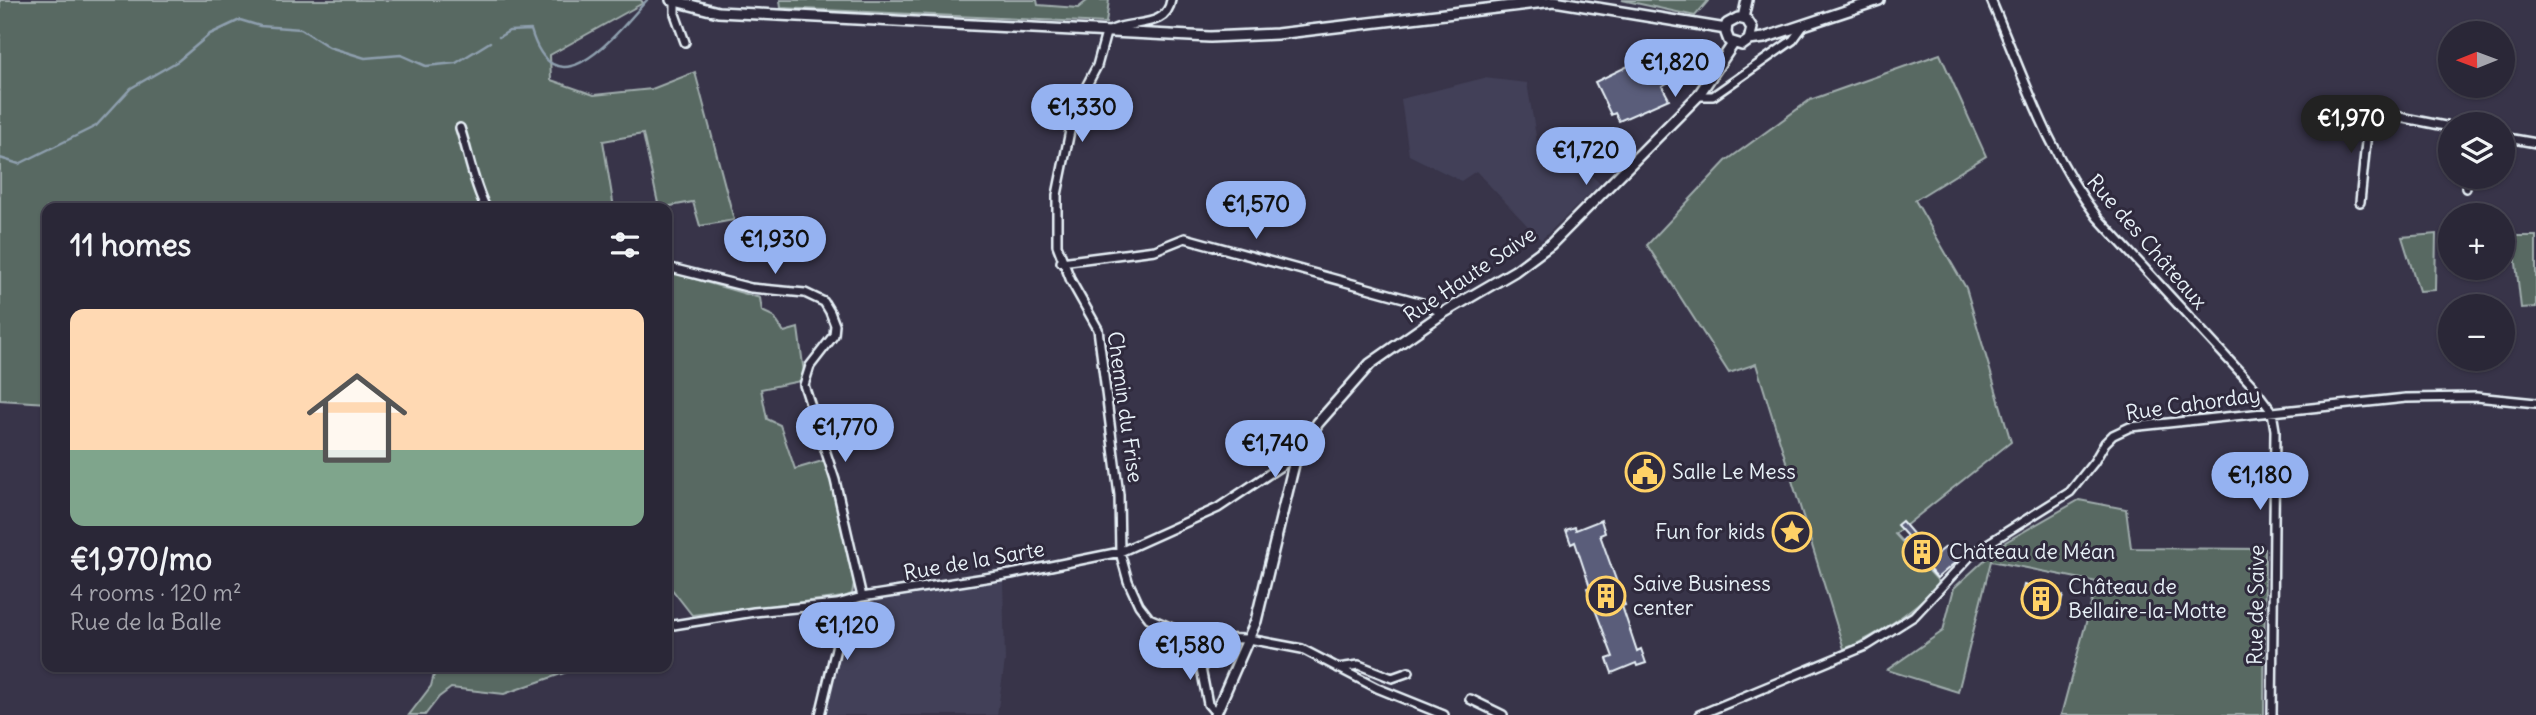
<!DOCTYPE html>
<html lang="en">
<head>
<meta charset="utf-8">
<style>
	:root { --surface:#2a2737; --page:#322f3f; --text:#f1f3f6; --muted:#a5a5ad; --line:#464452; --accent:#95b2f1 }
	body { margin:0; font-family:Delius,sans-serif; background:var(--page); color:var(--text); height:100vh; display:flex; flex-direction:column; font-size:26px; white-space:nowrap }
	* { box-sizing:border-box; margin:0 }
	p { font-size:23px; color:var(--muted) }
	.icon { flex:none; width:38px; height:38px; fill:none; stroke:currentColor; stroke-width:2; stroke-linecap:round; stroke-linejoin:round }
	.map { position:relative; flex:1; overflow:hidden }
	.details { position:absolute; left:42px; top:203px; width:630px; height:469px; display:flex; flex-direction:column; background:var(--surface); border-radius:14px; box-shadow:0 2px 5px #0004,0 0 0 2px var(--line) }
	.details>* { flex:none }
	.needle { width:46px; rotate:269deg }
	.tools { position:absolute; left:2438px; top:21px; display:grid; gap:14px }
	.tools a { display:grid; place-items:center; width:77px; height:77px; border-radius:50%; background:var(--surface); box-shadow:0 2px 5px #0004,0 0 0 2px var(--line); font-size:35px }
	.price { position:absolute; translate:-50% -60px; padding:0 16px; border-radius:24px; background:var(--accent); color:#111; font-size:23px; line-height:46px; filter:drop-shadow(0 2px 4px #0008) }
	.price::after { content:''; position:absolute; left:50%; top:42px; width:21px; height:16px; margin-left:-10px; background:inherit; clip-path:polygon(0 0,100% 0,50% 100%) }
	.price.current { background:#222; color:#fff }
	ul { padding:0; list-style:none }
	li { display:grid; align-content:center; gap:14px; height:371px; padding:0 28px }
	li+li { border-top:2px solid var(--line) }
	li span { display:grid; place-items:center; height:217px; border-radius:14px; color:#555 }
	li>.icon { margin-inline-start:auto }
	span .icon { width:126px; height:126px; fill:#fffc; stroke-width:1 }
	li b { font-size:30px }
	h2 { display:flex; justify-content:space-between; align-items:center; height:84px; padding:0 28px; font-size:30px }
	.map>svg:first-child { display:block }
	.built { fill:#424058 }
	.green { fill:#586962; stroke:#a0adad; stroke-width:2 }
	.lines { fill:none; stroke-linecap:round; stroke-linejoin:round }
	.stream { stroke:#8e9fae; stroke-width:2.5 }
	.building { fill:#5a5d7a; stroke:#e8f1f8; stroke-width:2 }
	.minor-casing { stroke:#e8f1f8; stroke-width:12 }
	.tertiary-casing { stroke:#e8f1f8; stroke-width:14 }
	.minor { stroke:#2f2a3d; stroke-width:7 }
	.tertiary { stroke:#2f2a3d; stroke-width:9 }
	.labels { text-anchor:middle; stroke-width:6; stroke-linejoin:round; paint-order:stroke }
	.street-label { font-size:21px; fill:#e8f1f8; stroke:#2f2a3d }
	.poi-label { font-size:21px; fill:#e8f1f8; stroke:#2f2a3d; text-anchor:start }
</style>
</head>
<body>
<div class="map">
<svg width="2536" height="715" viewBox="0 0 2536 715">
	<rect width="100%" height="100%" fill="#383449"/>
	<filter id="ink" filterUnits="userSpaceOnUse"><feTurbulence type="fractalNoise" baseFrequency=".0143" numOctaves="2"/><feDisplacementMap in="SourceGraphic" scale="14" xChannelSelector="R" yChannelSelector="G"/><feConvolveMatrix kernelMatrix="1 2 1 2 8 2 1 2 1" color-interpolation-filters="sRGB"/></filter>
	<g filter="url(#ink)">
		<path class="built" d="M1484 78 1527 83 1538 148 1569 152 1600 184 1541 240 1476 171 1461 181 1409 155 1401 99Z
			M1003 581 1005 661 997 715H823L847 612 853 603Z"/>
		<path class="green" d="M0 0H641L643 3 550 55 551 80 594 95 652 89 695 72 734 220 700 226 693 202 659 208 643 134 603 141 614 208H47V403L0 400Z
			M780 0H1037L1038 5 1078 8 1088 0H1109L1106 23 781 8Z
			M1622 0H1709L1695 16Z
			M1940 54 1986 156 1915 200 1966 288 2011 442 1895 534 1941 584C1912 610 1881 635 1844 649L1756 364 1729 373 1647 245 1726 161 1810 100Z
			M2436 234 2435 290 2419 291 2402 237Z
			M2513 236H2536V307L2521 308Z
			M667 271 760 298 762 311 773 316 784 332 798 328 805 380 761 389 767 419 780 425 795 469 826 460 854 583 852 594 844 597 692 615 667 583Z
			M2079 500 2126 509 2131 548 2265 549 2264 715H2061L2097 582 1991 561 1958 692 1887 670 1943 631 1954 588 2002 544Z
			M436 667H581L504 694 451 688 439 697 425 715H409L431 686Z"/>
		<g class="lines">
			<path class="stream" d="M499 37 509 31 531 30C556 114 617 33 647 0
				M0 158 19 164 96 126 131 88 178 61 210 34 240 20 260 26 301 29 329 47 365 58 401 55 426 66 456 63 490 42"/>
		</g>
		<path class="building" d="M1653 54 1667 83 1662 86 1669 99 1619 121 1615 113 1611 115 1595 82Z
			M1601 520 1605 533 1600 535 1625 605 1622 606 1637 651 1641 649 1646 663 1637 666 1636 663 1612 673 1607 659 1613 657 1587 588 1590 587 1575 542 1571 544 1566 530 1575 527 1576 530Z
			M1902 521 1933 557 1946 547 1957 561 1937 578 1903 540 1907 536 1897 525Z
			M2024 585 2063 596 2058 612 2045 611 2020 602Z"/>
		<g class="lines">
			<defs>
				<path id="minor" d="M1171 0C1166 31 1129 18 1106 33L1097 66 1079 100 1072 121 1057 195V245L1071 281 1098 329 1119 495 1120 552 1128 581 1139 605 1149 618 1195 638 1249 639 1302 649 1377 688 1444 715
					M1991 0C2023 75 2048 153 2098 218L2252 385 2272 412 2275 430 2272 715
					M675 2V14L685 42
					M1698 96H1713L1793 40 1804 25
					M2329 103 2450 127
					M460 128C469 155 473 183 486 208
					M2502 137 2536 143
					M2466 188 2468 177
					M2360 202 2369 112
					M1061 262 1155 250 1185 238 1422 303 1443 313
					M667 267 751 288 805 293 824 302 830 312 835 325 834 335 810 366 804 385 835 480 862 597
					M667 626 754 612 837 604 862 597 1011 574 1120 552 1218 508 1296 456
					M1195 638 1208 704 1215 712
					M1338 668 1359 665 1392 678 1409 672
					M1470 699 1503 715
					M820 715 847 602
					M1699 715 1868 645 1914 616 1973 553 2070 492 2094 462 2105 443 2113 435 2130 427 2406 398 2476 397 2536 403"/>
				<path id="tertiary" d="M671 0 718 12 1210 37 1277 34 1554 1 1726 29
					M1743 18 1747 0
					M1749 40 1752 28 1747 20 1738 18 1727 24 1726 33 1729 41 1742 45 1749 40 1764 38 1879 0
					M1215 715 1256 621 1296 456 1318 423 1370 364 1443 313 1515 271 1550 245 1698 96 1733 44"/>
			</defs>
			<use href="#minor" class="minor-casing"/>
			<use href="#tertiary" class="tertiary-casing"/>
			<use href="#minor" class="minor"/>
			<use href="#tertiary" class="tertiary"/>
		</g>
	</g>
	<defs>
		<symbol id="civic-ring" viewBox="-11 -11 22 22"><circle r="9.5" fill="#2f2a3d" stroke="#ffd166" stroke-width="1.5"/><path d="M-.6-6.5H3V-4.5H.6V-3L4-1V1h2V6H-6V1h2V-1L-.6-3ZM-1.2 2.5V6h2.4V2.5Z" fill="#ffd166"/></symbol>
		<symbol id="sight-ring" viewBox="-11 -11 22 22"><circle r="9.5" fill="#2f2a3d" stroke="#ffd166" stroke-width="1.5"/><path d="M0-6L1.8-2.2L6-1.7L2.9 1.2L3.7 5.4L0 3.3L-3.7 5.4L-2.9 1.2L-6-1.7L-1.8-2.2Z" fill="#ffd166"/></symbol>
		<symbol id="building-ring" viewBox="-11 -11 22 22"><circle r="9.5" fill="#2f2a3d" stroke="#ffd166" stroke-width="1.5"/><path d="M-4-6H4V6H1V3H-1V6H-4ZM-2.5-4.3h1.7v1.8h-1.7ZM.8-4.3h1.7v1.8H.8ZM-2.5-1h1.7V.8h-1.7ZM.8-1h1.7V.8H.8Z" fill="#ffd166"/></symbol>
	</defs>
	<g fill-rule="evenodd">
		<use href="#civic-ring" x="1623" y="450" width="44" height="44"/>
		<use href="#sight-ring" x="1770" y="510" width="44" height="44"/>
		<use href="#building-ring" x="1900" y="530" width="44" height="44"/>
		<use href="#building-ring" x="1584" y="574" width="44" height="44"/>
		<use href="#building-ring" x="2019" y="577" width="44" height="44"/>
	</g>
	<g class="labels">
		<g class="street-label">
			<text transform="translate(2147 242) rotate(49)" y="7">Rue des Châteaux</text>
			<text transform="translate(1470 275) rotate(-34)" y="7">Rue Haute Saive</text>
			<text transform="translate(2193 404) rotate(-8)" y="7">Rue Cahorday</text>
			<text transform="translate(1125 407) rotate(82)" y="7">Chemin du Frise</text>
			<text transform="translate(974 561) rotate(-10)" y="7">Rue de la Sarte</text>
			<text transform="translate(2256 605) rotate(-89)" y="7">Rue de Saive</text>
		</g>
		<g class="poi-label">
			<text x="1672" y="479">Salle Le Mess</text>
			<text x="1765" y="539" text-anchor="end">Fun for kids</text>
			<text x="1949" y="559">Château de Méan</text>
			<text x="1633" y="591">Saive Business<tspan x="1633" dy="24">center</tspan></text>
			<text x="2068" y="594">Château de<tspan x="2068" dy="24">Bellaire-la-Motte</tspan></text>
		</g>
	</g>
</svg>
<div class="tools">
<a><svg class="needle" viewBox="-14 -14 28 28"><path d="M0-13l5 13h-10z" fill="#e53935"/><path d="M0 13l5-13h-10z" fill="#a5a5ad"/></svg></a>
<a><svg class="icon" aria-label="layers" viewBox="0 0 24 24"><path d="M12 4l9 5-9 5-9-5zM3 14l9 5 9-5"/></svg></a>
<a>+</a>
<a>−</a>
</div>
<b class="price" style="left:1675px;top:99px">€1,820</b>
<b class="price" style="left:1082px;top:144px">€1,330</b>
<b class="price current" style="left:2351px;top:155px">€1,970</b>
<b class="price" style="left:1586px;top:187px">€1,720</b>
<b class="price" style="left:1256px;top:241px">€1,570</b>
<b class="price" style="left:775px;top:276px">€1,930</b>
<b class="price" style="left:845px;top:464px">€1,770</b>
<b class="price" style="left:1275px;top:480px">€1,740</b>
<b class="price" style="left:2260px;top:512px">€1,180</b>
<b class="price" style="left:847px;top:662px">€1,120</b>
<b class="price" style="left:1190px;top:682px">€1,580</b>
<section class="details">
<h2>11 homes<svg class="icon" aria-label="filters" viewBox="0 0 24 24"><path d="M4 7h16M4 17h16"/><circle cx="9" cy="7" r="2"/><circle cx="15" cy="17" r="2"/></svg></h2>
<ul>
<li><span style="background:linear-gradient(#ffd9b3 65%,#7fa58c 0)"><svg class="icon" aria-label="home" viewBox="0 0 24 24"><path d="M3 11l9-7 9 7M6 9v11h12V9"/></svg></span><div><b>€1,970/mo</b><p>4 rooms · 120 m²</p><p>Rue de la Balle</p></div></li>
</ul>
</section>
</div>
</body>
</html>
